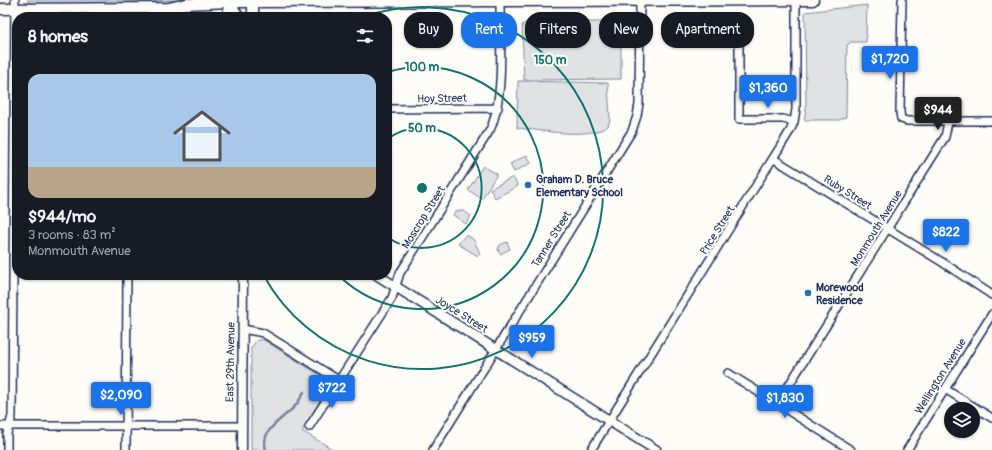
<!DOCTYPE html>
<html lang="en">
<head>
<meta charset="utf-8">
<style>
	:root { --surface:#171b24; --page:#20242c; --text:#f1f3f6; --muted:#9ea1a6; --line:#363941; --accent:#1a73e8 }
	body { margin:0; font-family:Pangolin,sans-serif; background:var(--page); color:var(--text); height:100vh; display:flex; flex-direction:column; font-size:15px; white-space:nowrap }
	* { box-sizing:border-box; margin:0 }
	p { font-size:13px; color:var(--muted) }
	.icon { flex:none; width:22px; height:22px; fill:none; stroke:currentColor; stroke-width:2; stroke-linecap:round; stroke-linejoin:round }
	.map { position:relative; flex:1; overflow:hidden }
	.side { position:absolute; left:12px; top:12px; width:380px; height:268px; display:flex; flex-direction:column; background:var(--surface); border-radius:16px; box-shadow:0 1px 3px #0004 }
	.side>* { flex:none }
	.guide { position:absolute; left:404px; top:12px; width:380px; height:36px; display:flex; gap:8px }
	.controls { position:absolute; left:944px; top:402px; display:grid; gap:8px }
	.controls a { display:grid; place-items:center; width:36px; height:36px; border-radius:50%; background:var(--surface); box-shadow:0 1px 3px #0004; font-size:20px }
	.price { position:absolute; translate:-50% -34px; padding:0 9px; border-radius:4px; background:var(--accent); color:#fff; font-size:13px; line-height:26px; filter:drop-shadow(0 1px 2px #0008) }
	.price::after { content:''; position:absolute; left:50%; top:24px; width:12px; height:9px; margin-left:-6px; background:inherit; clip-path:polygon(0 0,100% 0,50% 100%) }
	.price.active { background:#222; color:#fff }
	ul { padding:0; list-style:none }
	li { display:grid; align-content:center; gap:8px; height:212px; padding:0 16px }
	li+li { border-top:1px solid var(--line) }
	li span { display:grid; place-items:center; height:124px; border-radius:12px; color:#555 }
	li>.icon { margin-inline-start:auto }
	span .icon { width:72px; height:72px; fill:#fffc; stroke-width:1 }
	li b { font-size:17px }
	h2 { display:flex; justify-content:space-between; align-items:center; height:48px; padding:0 16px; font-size:17px }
	.pill { padding:0 14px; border-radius:16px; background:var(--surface); box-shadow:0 1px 3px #0004; font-size:14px; line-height:36px }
	.pill.active { background:var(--accent); color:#fff }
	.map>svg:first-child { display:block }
	.green { fill:#e0e1e3; stroke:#7e88a0 }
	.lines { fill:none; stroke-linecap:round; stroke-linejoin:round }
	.stream { stroke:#76819c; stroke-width:2.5 }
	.minor-casing { stroke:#1b2f5e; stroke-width:10 }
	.tertiary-casing { stroke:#1b2f5e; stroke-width:11 }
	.secondary-casing { stroke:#1b2f5e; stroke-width:12 }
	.primary-casing { stroke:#1b2f5e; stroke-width:13 }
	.minor { stroke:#fdfcf7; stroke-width:7 }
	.tertiary { stroke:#fdfcf7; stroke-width:8 }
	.secondary { stroke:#fdfcf7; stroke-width:9 }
	.primary { stroke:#fdfcf7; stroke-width:10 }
	.ring { fill:none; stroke:#0f766e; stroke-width:2 }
	.poi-dot { fill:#1f6fb2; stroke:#fdfcf7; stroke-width:1.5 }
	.labels { text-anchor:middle; stroke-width:4; stroke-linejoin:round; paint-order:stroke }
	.street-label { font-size:11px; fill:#1b2f5e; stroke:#fdfcf7 }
	.poi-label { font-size:11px; font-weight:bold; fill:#1b2f5e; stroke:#fdfcf7; text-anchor:start }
	.centre { fill:#0f766e; stroke:#fdfcf7; stroke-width:2 }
	.ring-label { font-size:12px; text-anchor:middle; font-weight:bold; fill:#0f766e; stroke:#fdfcf7; stroke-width:4; stroke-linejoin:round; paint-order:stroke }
</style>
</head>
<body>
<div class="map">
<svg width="992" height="450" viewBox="0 0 992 450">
	<rect width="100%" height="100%" fill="#fdfcf7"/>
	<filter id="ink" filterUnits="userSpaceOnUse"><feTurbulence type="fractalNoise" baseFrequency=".025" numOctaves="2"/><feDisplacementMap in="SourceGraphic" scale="8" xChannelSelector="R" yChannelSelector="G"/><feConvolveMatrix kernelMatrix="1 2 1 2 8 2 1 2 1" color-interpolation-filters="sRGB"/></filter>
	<g filter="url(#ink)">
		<path class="green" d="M27 0H181L55 5H31Z
			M867 5 866 42H851L847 45 846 117 839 120H804L806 109 805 12Z
			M526 22H621V79L524 80 522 25Z
			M518 81 608 83 610 120 608 126C590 140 540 130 517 128Z
			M527 155 531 163 514 172 510 164Z
			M483 166 497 174 482 199 468 190Z
			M513 177 518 186 495 198 490 189Z
			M456 211H464L471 216 466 224 453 215Z
			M466 235 473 239 480 253 478 256 458 244Z
			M507 242 510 249 500 254 498 249 500 245Z
			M262 339 331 382 302 431 334 450H251V348L256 341Z"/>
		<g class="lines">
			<path class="stream" d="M266 450C259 429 285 418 295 406 299 402 301 397 304 392"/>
			<defs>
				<path id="minor" d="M902 0 900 112 901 119 907 121H992
					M739 30V119H783L794 122
					M387 109 498 108
					M774 159 942 262 992 295
					M243 329 263 333 340 381
					M728 373 851 450
					M945 389 992 418
					M777 404 945 137 948 122
					M0 426H242
					M309 427 392 298 400 273 490 130C505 97 500 38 500 1
					M7 450V434L12 416 15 0
					M126 450 127 275
					M433 450 632 131 637 116 639 104 640 1
					M591 450 790 131 794 122 796 109V1
					M907 450 992 314"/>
				<path id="tertiary" d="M242 450 243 275"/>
				<path id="secondary" d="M230 2 239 17
					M227 17 230 2
					M377 275 656 450"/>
				<path id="primary" d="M253 2V17
					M169 8 186 17
					M0 9 169 8 186 4 230 2 813 0"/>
			</defs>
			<use href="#minor" class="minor-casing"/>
			<use href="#tertiary" class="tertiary-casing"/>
			<use href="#secondary" class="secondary-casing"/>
			<use href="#primary" class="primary-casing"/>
			<use href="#minor" class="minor"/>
			<use href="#tertiary" class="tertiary"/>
			<use href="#secondary" class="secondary"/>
			<use href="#primary" class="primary"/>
		</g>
	</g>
	<g class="ring">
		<path d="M387 139A60 60 0 1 1 387 237"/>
		<path d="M388 72A121 121 0 1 1 338 275"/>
		<path d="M363 17A181 181 0 1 1 264 276"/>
	</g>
	<g class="poi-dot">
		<circle cx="528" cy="185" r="4"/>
		<circle cx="808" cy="293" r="4"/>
	</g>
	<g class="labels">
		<g class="street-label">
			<text transform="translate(442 98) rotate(-1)" y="4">Hoy Street</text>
			<text transform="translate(848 192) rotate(32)" y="4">Ruby Street</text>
			<text transform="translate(423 217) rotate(-58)" y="4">Moscrop Street</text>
			<text transform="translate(876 228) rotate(-58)" y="4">Monmouth Avenue</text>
			<text transform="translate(717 230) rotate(-58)" y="4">Price Street</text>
			<text transform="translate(551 239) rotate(-58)" y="4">Tanner Street</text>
			<text transform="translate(462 314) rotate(32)" y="4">Joyce Street</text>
			<text transform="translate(230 362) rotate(-89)" y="4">East 29th Avenue</text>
			<text transform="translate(940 376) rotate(-58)" y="4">Wellington Avenue</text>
		</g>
		<g class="poi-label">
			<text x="536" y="183">Graham D. Bruce<tspan x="536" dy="13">Elementary School</tspan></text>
			<text x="816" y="291">Morewood<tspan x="816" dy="13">Residence</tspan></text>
		</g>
	</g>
	<circle cx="422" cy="188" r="6" class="centre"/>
	<g class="ring-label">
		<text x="550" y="64">150 m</text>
		<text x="422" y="71">100 m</text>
		<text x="422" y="132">50 m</text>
	</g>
</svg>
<div class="controls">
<a><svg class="icon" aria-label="layers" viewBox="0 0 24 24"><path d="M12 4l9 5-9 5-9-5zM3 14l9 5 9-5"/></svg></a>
</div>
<b class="price" style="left:890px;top:80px">$1,720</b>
<b class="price" style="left:768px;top:109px">$1,360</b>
<b class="price active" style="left:938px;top:131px">$944</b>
<b class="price" style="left:946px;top:253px">$822</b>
<b class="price" style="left:532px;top:359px">$959</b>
<b class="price" style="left:332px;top:409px">$722</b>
<b class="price" style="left:121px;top:416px">$2,090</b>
<b class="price" style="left:785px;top:419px">$1,830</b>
<div class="guide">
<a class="pill">Buy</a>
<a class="pill active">Rent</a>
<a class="pill">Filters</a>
<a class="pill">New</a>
<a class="pill">Apartment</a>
</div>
<section class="side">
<h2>8 homes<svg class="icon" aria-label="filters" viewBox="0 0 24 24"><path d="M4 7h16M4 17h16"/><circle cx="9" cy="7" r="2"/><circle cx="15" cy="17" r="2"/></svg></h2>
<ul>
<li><span style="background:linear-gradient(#a9c7e8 75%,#b9a48a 0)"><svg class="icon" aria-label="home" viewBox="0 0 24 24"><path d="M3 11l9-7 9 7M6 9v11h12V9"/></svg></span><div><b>$944/mo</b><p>3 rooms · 83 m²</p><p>Monmouth Avenue</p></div></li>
</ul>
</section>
</div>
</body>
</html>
